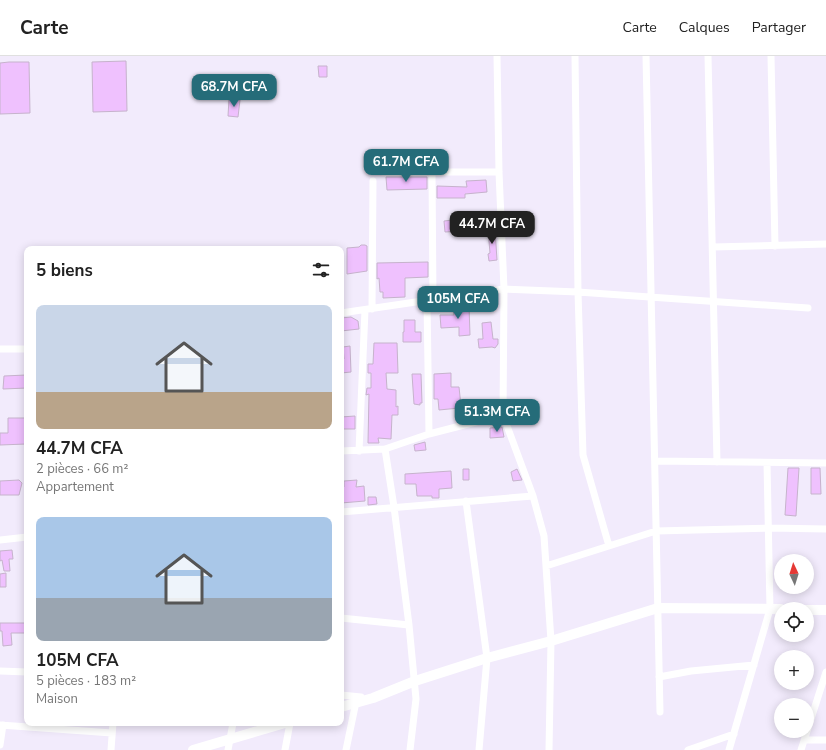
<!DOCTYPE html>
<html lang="fr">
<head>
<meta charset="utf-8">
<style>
	:root { --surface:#fff; --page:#f2f2f2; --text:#222; --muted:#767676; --line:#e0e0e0; --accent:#256c79 }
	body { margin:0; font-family:"Nunito Sans",sans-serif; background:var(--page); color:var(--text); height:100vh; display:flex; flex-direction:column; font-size:15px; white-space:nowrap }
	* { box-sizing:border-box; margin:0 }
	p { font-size:13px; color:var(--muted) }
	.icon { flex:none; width:22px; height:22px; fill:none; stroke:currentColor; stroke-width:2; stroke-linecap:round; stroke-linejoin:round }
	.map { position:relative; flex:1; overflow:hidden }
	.side { position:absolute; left:24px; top:190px; width:320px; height:480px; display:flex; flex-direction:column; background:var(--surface); border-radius:8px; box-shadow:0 2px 10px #0003 }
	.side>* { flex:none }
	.needle { width:26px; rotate:356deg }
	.buttons { position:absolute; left:774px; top:498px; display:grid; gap:8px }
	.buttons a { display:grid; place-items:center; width:40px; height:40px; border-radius:50%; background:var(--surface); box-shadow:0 2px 10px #0003; font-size:20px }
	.price { position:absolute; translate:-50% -34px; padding:0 9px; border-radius:8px; background:var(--accent); color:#fff; font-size:13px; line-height:26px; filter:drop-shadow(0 1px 2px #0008) }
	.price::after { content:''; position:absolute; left:50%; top:24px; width:12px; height:9px; margin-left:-6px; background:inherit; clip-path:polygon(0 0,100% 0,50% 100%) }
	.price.selected { background:#222; color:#fff }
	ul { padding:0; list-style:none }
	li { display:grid; align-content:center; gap:8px; height:212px; padding:0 12px }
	li span { display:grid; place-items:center; height:124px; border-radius:8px; color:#555 }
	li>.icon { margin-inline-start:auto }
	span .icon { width:72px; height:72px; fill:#fffc; stroke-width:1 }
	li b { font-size:17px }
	h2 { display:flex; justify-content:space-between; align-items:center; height:48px; padding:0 12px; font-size:17px }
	header { display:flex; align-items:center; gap:24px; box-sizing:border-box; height:56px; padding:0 20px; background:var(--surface); border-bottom:1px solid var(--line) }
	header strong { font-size:19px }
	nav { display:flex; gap:22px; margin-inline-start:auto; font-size:14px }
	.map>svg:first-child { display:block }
	.building { fill:#efc1fe; stroke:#c6b3cc }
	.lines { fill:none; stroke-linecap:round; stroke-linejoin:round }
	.street { stroke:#fff; stroke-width:7 }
	.secondary { stroke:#fff; stroke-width:10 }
</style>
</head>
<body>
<header>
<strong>Carte</strong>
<nav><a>Carte</a><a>Calques</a><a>Partager</a></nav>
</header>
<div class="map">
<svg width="826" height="694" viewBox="0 0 826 694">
	<rect width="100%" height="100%" fill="#f2ebfc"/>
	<path class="building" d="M126 5 127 55 93 56 92 6Z
		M9 6H29L30 57 0 58V7Z
		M318 10H327V21H319Z
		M229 43 240 44 238 61 228 60Z
		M386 121H427V133L387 134Z
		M486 124 487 136 465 138V142H437V130L467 131 466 125Z
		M461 163 462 175 445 176 444 165Z
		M495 173 497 204 489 205 488 198 490 197 488 174Z
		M361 189H365L367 190V215L347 218V192L359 191Z
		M428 206V221L405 222V241L383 242V236H380L379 222 377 223V207Z
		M469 250 470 279 459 280V271L441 272 440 259H454L453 251Z
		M351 261 358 265 359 273 341 275V262Z
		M404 264H415V276H421V286H403V276H404Z
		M491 266 493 283H498V288L495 292 492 291 479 292 478 283H483L482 267Z
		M374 287H397L398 317H386L387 333 396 334V351L398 350V359H392L391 383 378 382 379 387H368L369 338 366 339 367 332H371V317H368V308H373Z
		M350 290 351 316 341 317V304L344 303 343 291Z
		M451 317V331H459L461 350 458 351 459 352 439 354 438 343H434V318Z
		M412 318H421L422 347H420V349L414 348Z
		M26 319 27 332 3 333 4 320Z
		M494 352 495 356 483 359 482 355Z
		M355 360V373H341V361Z
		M8 362H27V372H25L26 388 0 389V377H8Z
		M502 371 504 381 490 382V372Z
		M425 386 426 394 415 395 414 389Z
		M788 412H799L796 460 785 459Z
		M811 412H820L821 438H811Z
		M463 413H469V424H463Z
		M517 413 522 424 513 425 511 416Z
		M451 415 452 432 439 433V442H432V440H417L416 428H405V418Z
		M19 424 22 427 19 439H0V425Z
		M357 424 356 431 364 430 365 445 341 447V432L344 431V425Z
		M368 441H376L377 448 368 449Z
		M12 494 13 503H9L10 515H4L2 504 0 505V495Z
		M6 517V531H0V518Z
		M0 567H27V577H11L12 589 3 590 2 575H0Z"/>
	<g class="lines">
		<path class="street" d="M497 0 499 116 504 233 503 359 533 440 544 480 551 585 549 694
			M575 0 578 236 583 399 609 490
			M646 0 660 656
			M708 0 717 406
			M771 0 775 190
			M383 116H499
			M432 116 433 244
			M713 191 826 188
			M427 244 429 378
			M372 253 373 125
			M341 257 504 233 578 236 808 252
			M0 293H27
			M385 393 394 451 409 569 416 643 410 694
			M341 395 385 393 429 378 503 359
			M359 395 365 254
			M655 405 826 407
			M466 445 487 602 479 694
			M341 456 533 440
			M0 484 27 481
			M546 510 656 475 769 472 826 473
			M341 562 409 569
			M0 615 27 616
			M659 621 691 615 754 609
			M341 639 361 641
			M0 669 112 677
			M805 684H826
			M0 689 3 669
			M111 694 113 667
			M228 694 233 667
			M285 694 290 667
			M346 694 357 641
			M688 694 734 678
			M729 694 770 553 767 407
			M801 694 826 616"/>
		<path class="secondary" d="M807 554H826
			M341 651 373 642 415 625 487 602 551 585 658 552 781 553
			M193 694 285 667"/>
	</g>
</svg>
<div class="buttons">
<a><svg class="needle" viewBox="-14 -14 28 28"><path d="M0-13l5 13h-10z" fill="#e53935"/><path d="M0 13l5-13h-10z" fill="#767676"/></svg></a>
<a><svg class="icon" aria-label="locate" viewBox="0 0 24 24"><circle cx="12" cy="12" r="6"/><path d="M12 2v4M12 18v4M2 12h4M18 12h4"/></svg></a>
<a>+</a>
<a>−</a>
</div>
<b class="price" style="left:234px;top:52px">68.7M CFA</b>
<b class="price" style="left:406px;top:127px">61.7M CFA</b>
<b class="price selected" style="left:492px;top:189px">44.7M CFA</b>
<b class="price" style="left:458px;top:264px">105M CFA</b>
<b class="price" style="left:497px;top:377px">51.3M CFA</b>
<section class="side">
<h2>5 biens<svg class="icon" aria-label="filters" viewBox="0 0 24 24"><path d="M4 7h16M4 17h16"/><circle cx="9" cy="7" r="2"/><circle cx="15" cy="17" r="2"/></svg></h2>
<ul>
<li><span style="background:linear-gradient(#c9d6e8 70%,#b9a48a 0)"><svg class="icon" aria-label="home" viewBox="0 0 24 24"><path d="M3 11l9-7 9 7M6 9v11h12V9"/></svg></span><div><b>44.7M CFA</b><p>2 pièces · 66 m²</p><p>Appartement</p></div></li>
<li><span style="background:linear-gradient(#a9c7e8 65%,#9aa5b1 0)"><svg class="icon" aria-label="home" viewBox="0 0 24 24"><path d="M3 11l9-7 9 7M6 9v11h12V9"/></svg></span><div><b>105M CFA</b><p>5 pièces · 183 m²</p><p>Maison</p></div></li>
</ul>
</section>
</div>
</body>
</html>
